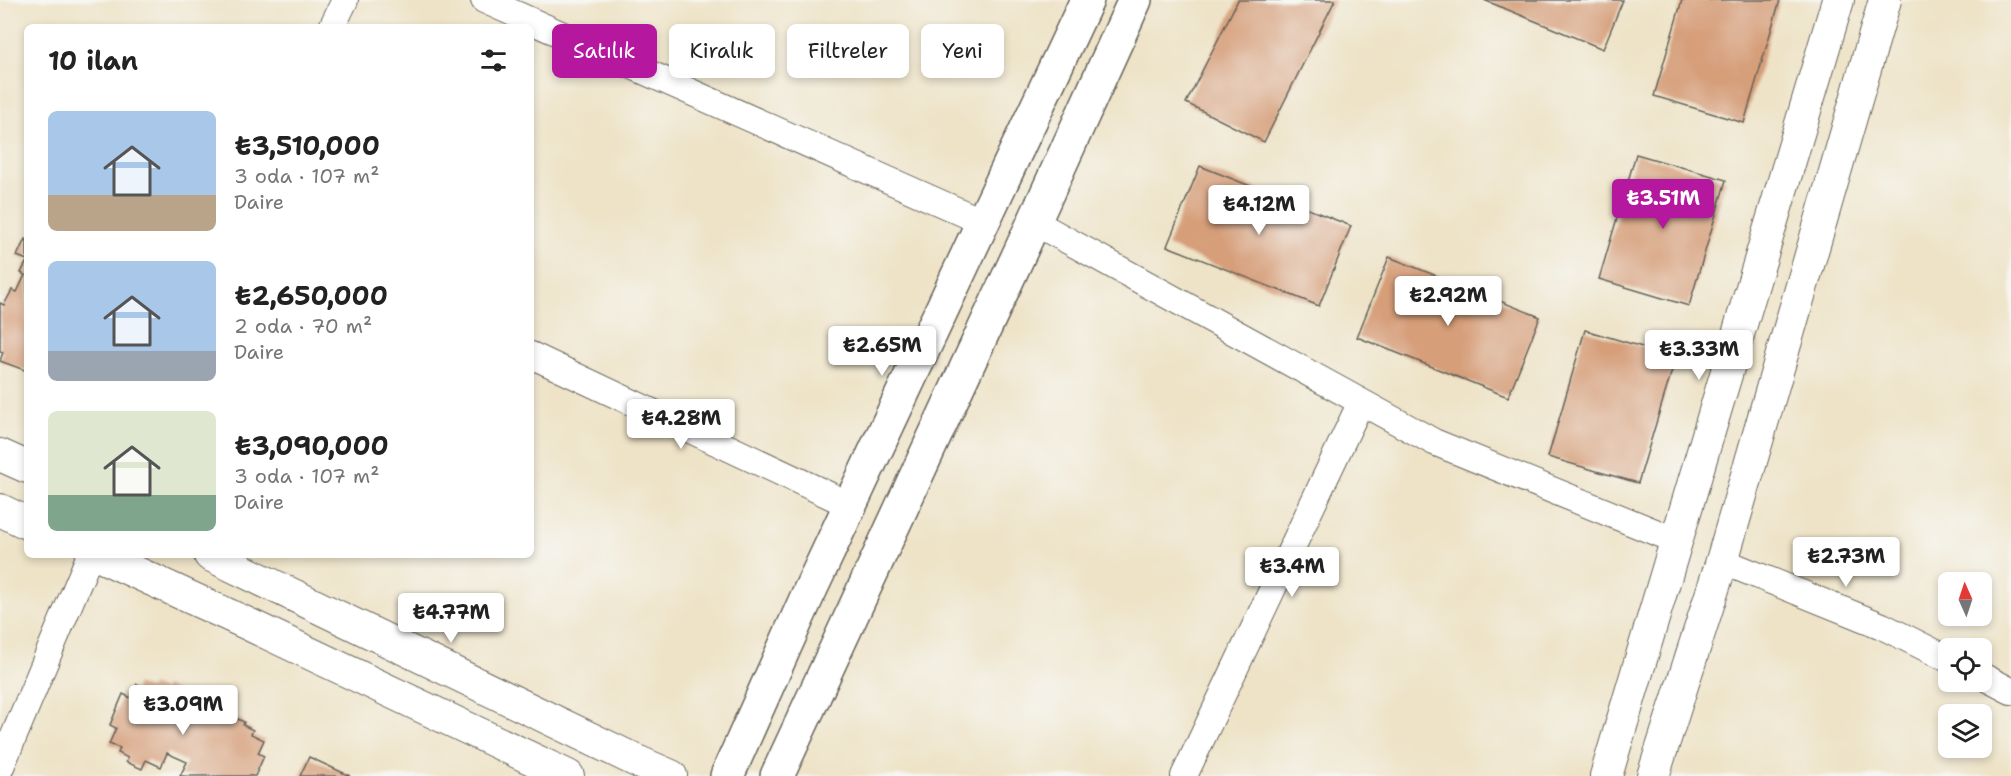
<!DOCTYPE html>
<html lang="tr">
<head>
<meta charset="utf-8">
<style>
	:root { --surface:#fff; --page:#f2f2f2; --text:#222; --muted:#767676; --accent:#b5179e }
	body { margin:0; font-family:"Shantell Sans",sans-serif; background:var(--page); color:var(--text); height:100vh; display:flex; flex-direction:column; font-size:22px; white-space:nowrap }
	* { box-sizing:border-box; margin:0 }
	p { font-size:20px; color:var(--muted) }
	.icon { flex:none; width:33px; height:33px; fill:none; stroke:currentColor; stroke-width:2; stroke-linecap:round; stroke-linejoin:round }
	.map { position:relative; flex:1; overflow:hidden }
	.panel { position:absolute; left:24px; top:24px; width:510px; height:534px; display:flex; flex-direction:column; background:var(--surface); border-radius:9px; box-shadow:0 3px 9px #0003 }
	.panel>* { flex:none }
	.hud { position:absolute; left:552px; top:24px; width:570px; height:54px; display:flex; gap:12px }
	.needle { width:39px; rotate:357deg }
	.controls { position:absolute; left:1938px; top:572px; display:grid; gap:12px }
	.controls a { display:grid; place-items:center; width:54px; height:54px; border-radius:9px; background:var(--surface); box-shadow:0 3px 9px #0003; font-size:30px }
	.price { position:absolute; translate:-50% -51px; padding:0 14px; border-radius:6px; background:#fff; color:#222; font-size:20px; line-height:39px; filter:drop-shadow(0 2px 3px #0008) }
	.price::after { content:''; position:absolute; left:50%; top:36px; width:18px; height:14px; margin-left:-9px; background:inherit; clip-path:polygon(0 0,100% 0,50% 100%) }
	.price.active { background:var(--accent); color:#fff }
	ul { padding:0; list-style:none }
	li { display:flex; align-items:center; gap:18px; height:150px; padding:0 24px }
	li span { display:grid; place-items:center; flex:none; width:168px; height:120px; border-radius:9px; color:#555 }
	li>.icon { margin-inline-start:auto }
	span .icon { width:72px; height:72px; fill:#fffc; stroke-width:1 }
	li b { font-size:26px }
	h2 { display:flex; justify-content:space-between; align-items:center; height:72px; padding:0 24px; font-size:26px }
	.tag { padding:0 21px; border-radius:9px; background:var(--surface); box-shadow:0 3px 9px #0003; font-size:21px; line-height:54px }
	.tag.active { background:var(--accent); color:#fff }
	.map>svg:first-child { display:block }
	.building { fill:#d69e79 }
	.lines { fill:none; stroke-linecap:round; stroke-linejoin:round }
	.minor-casing { stroke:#666258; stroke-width:28 }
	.tertiary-casing { stroke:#666258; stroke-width:34 }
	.secondary-casing { stroke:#666258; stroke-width:36 }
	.minor { stroke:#fff; stroke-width:26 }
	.tertiary { stroke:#fff; stroke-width:32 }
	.secondary { stroke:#fff; stroke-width:33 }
</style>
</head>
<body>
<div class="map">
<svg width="2011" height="776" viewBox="0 0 2011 776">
	<rect width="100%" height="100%" fill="#f6f6f2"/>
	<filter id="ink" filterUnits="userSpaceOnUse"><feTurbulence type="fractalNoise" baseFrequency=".0167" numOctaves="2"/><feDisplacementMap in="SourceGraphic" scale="12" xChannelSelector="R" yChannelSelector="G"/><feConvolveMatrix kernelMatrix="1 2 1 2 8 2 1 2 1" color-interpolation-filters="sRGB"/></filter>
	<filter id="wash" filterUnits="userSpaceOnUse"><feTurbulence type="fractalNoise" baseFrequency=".008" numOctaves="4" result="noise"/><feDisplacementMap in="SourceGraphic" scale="24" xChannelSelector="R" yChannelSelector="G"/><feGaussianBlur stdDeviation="1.35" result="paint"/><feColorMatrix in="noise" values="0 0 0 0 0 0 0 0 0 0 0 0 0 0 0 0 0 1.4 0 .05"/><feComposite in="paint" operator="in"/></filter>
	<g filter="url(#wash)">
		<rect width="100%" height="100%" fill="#eee3c7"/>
		<g id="blocks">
			<path class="building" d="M1238 0H1335L1264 142 1186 103Z
				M1484 0H1623L1603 49Z
				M1682 0H1780L1744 123 1654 96Z
				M1636 154 1726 180 1689 306 1599 279Z
				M1200 166 1351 226 1319 306 1167 246Z
				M25 239 27 240V260L17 256Z
				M1389 257 1540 317 1508 397 1357 337Z
				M27 261V371L0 361 3 352 0 351V303L4 305 12 290 17 292 25 275 21 273Z
				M1585 330 1676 357 1638 483 1548 457Z
				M137 684 149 689 152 685 163 690 165 686 181 694 178 700 193 707 191 713 208 721 210 717 222 723 227 714 244 722 243 725 253 730 251 734 264 740 258 753 264 756 255 776H180L187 762 167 753 161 767 146 760 142 769 126 762 128 758 118 753 120 748 109 744 116 728 110 725 123 694 131 698Z
				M309 757 350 776H300Z"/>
		</g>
	</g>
	<g filter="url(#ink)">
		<use href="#blocks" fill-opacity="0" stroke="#666258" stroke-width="1.5"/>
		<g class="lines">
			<defs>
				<path id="minor" d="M484 0 983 222
					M332 27 345 0
					M1034 222 1434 442 1677 541
					M531 355 850 505
					M1722 561 1882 626 1948 659
					M1982 676 2011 691
					M0 769 90 555
					M1184 776 1361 402"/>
				<path id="tertiary" d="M0 455 27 467
					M0 510 27 523
					M98 555 248 624 568 776
					M210 555 641 763 671 776
					M1606 776 1838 0
					M1653 776 1722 561 1885 0"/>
				<path id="secondary" d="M727 776 806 599 1087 0
					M777 776 1034 222 1135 0"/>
			</defs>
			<use href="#minor" class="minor-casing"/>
			<use href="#tertiary" class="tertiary-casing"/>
			<use href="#secondary" class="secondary-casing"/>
			<use href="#minor" class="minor"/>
			<use href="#tertiary" class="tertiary"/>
			<use href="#secondary" class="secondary"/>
		</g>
	</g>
</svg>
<div class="controls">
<a><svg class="needle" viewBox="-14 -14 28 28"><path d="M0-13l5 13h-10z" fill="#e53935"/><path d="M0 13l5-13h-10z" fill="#767676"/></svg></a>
<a><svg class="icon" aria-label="locate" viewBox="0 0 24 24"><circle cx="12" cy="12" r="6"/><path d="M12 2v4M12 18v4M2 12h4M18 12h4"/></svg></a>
<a><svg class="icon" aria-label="layers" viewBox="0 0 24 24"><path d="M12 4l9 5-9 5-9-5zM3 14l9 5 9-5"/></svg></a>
</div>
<b class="price active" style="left:1663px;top:230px">₺3.51M</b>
<b class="price" style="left:1259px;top:236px">₺4.12M</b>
<b class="price" style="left:1448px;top:327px">₺2.92M</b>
<b class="price" style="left:882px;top:377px">₺2.65M</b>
<b class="price" style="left:1699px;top:381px">₺3.33M</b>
<b class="price" style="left:681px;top:450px">₺4.28M</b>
<b class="price" style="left:1846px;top:588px">₺2.73M</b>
<b class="price" style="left:1292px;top:598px">₺3.4M</b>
<b class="price" style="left:451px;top:644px">₺4.77M</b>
<b class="price" style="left:183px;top:736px">₺3.09M</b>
<div class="hud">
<a class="tag active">Satılık</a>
<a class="tag">Kiralık</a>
<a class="tag">Filtreler</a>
<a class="tag">Yeni</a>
</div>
<section class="panel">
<h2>10 ilan<svg class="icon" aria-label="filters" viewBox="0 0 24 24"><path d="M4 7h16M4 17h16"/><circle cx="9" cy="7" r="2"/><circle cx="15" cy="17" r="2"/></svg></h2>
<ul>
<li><span style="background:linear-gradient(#a9c7e8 70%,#b9a48a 0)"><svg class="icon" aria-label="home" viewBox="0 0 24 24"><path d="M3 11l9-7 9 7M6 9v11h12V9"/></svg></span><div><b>₺3,510,000</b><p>3 oda · 107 m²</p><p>Daire</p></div></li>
<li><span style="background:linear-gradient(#a9c7e8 75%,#9aa5b1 0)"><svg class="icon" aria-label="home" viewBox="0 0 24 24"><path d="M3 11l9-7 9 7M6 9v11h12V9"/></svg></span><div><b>₺2,650,000</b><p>2 oda · 70 m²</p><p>Daire</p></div></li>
<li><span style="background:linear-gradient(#dfe7d0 70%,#7fa58c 0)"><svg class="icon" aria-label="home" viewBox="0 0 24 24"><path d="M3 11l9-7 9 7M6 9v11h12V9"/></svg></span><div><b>₺3,090,000</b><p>3 oda · 107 m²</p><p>Daire</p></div></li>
</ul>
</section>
</div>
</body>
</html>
